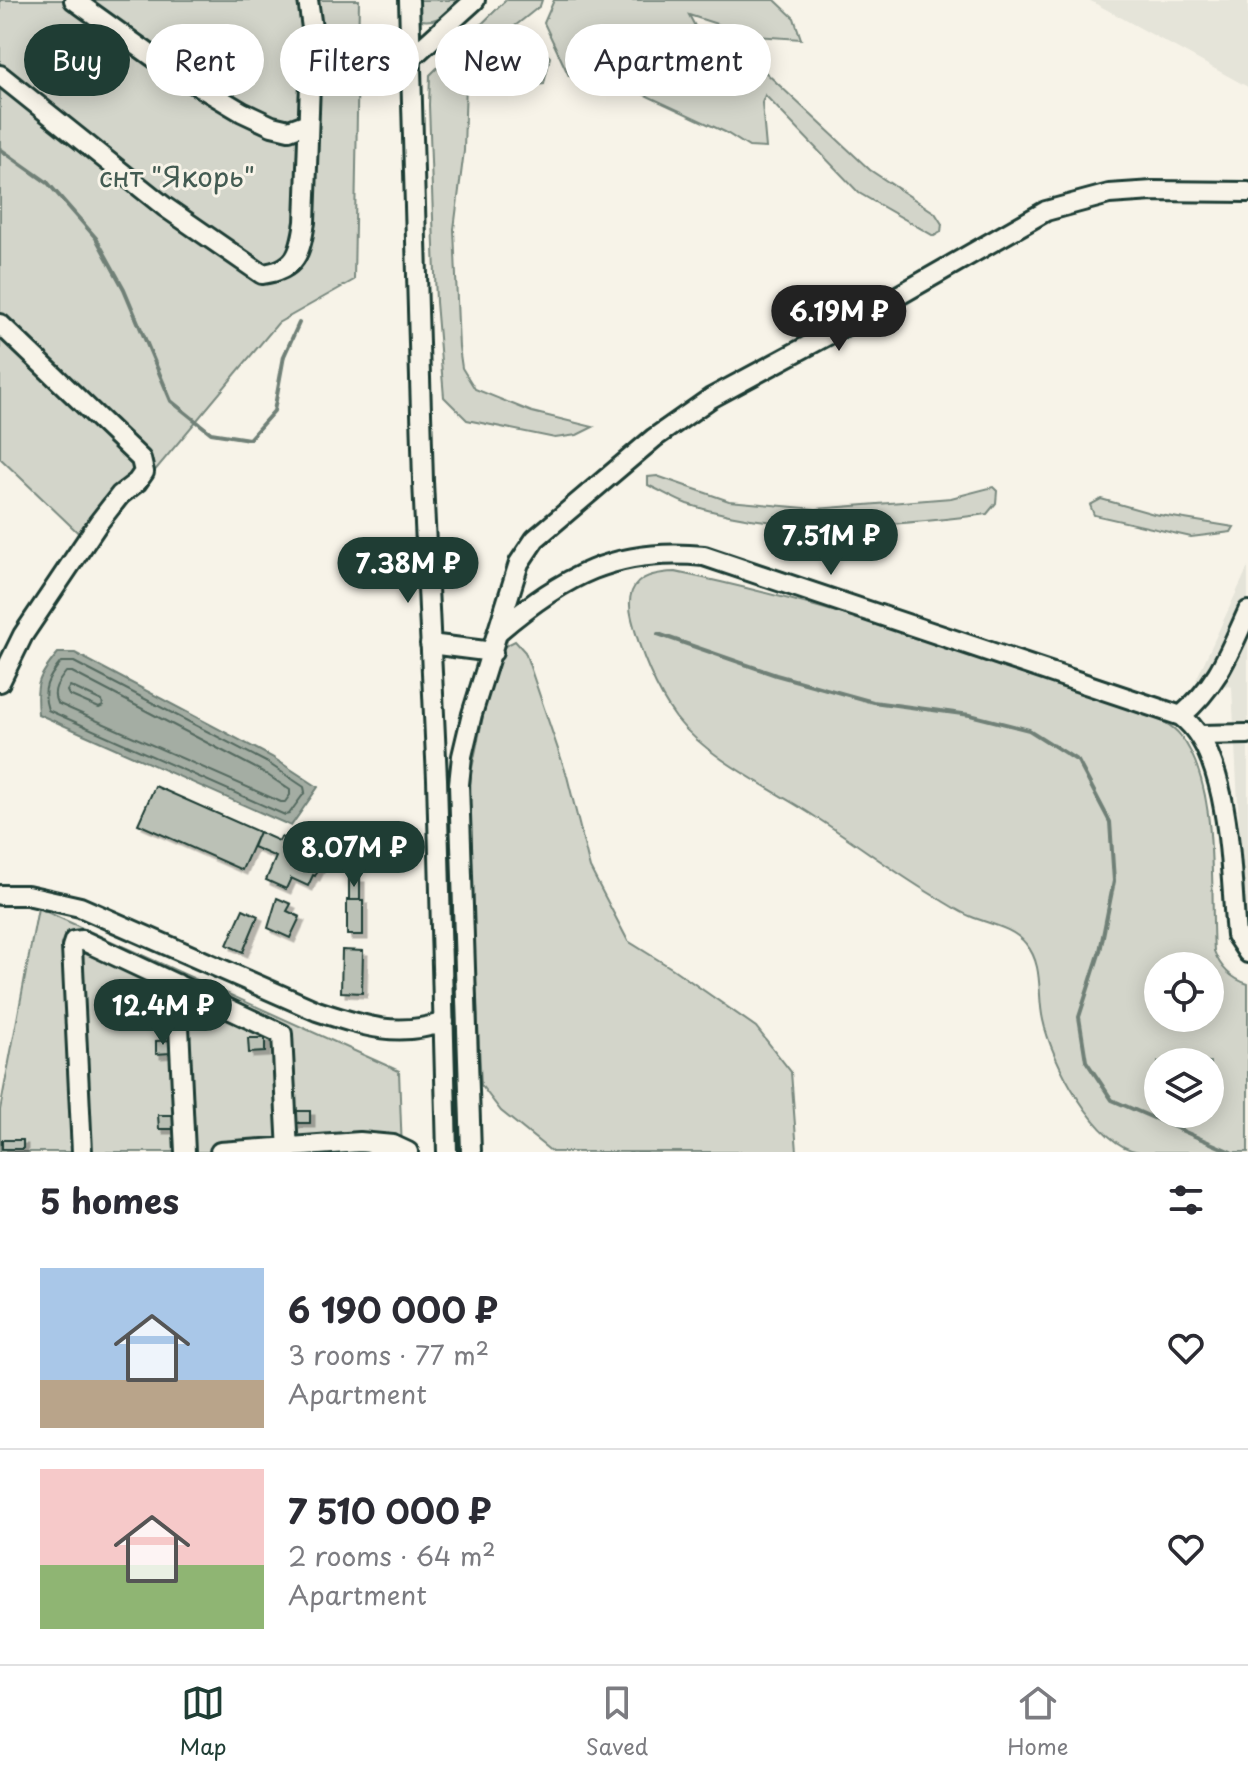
<!DOCTYPE html>
<html lang="en">
<head>
<meta charset="utf-8">
<style>
	:root { --surface:#fff; --page:#f2f2f3; --text:#2b2b33; --muted:#7c7c81; --line:#e1e1e2; --accent:#1f3d34 }
	body { margin:0; font-family:"Playpen Sans",sans-serif; background:var(--page); color:var(--text); height:100vh; display:flex; flex-direction:column; font-size:30px; white-space:nowrap }
	* { box-sizing:border-box; margin:0 }
	p { font-size:26px; color:var(--muted) }
	.icon { flex:none; width:44px; height:44px; fill:none; stroke:currentColor; stroke-width:2; stroke-linecap:round; stroke-linejoin:round }
	.map { position:relative; height:1152px; overflow:hidden }
	.sheet { display:flex; flex-direction:column; background:var(--surface); flex:1 }
	.sheet>* { flex:none }
	.banner { position:absolute; left:24px; top:24px; width:800px; height:72px; display:flex; gap:16px }
	.fabs { position:absolute; left:1144px; top:952px; display:grid; gap:16px }
	.fabs a { display:grid; place-items:center; width:80px; height:80px; border-radius:50%; background:var(--surface); box-shadow:0 4px 20px #0003; font-size:40px }
	.price { position:absolute; translate:-50% -68px; padding:0 18px; border-radius:28px; background:var(--accent); color:#fff; font-size:26px; line-height:52px; filter:drop-shadow(0 2px 4px #0008) }
	.price::after { content:''; position:absolute; left:50%; top:48px; width:24px; height:18px; margin-left:-12px; background:inherit; clip-path:polygon(0 0,100% 0,50% 100%) }
	.price.selected { background:#222; color:#fff }
	ul { padding:0; list-style:none }
	li { display:flex; align-items:center; gap:24px; height:200px; padding:0 40px }
	li+li { border-top:2px solid var(--line) }
	li span { display:grid; place-items:center; flex:none; width:224px; height:160px; border-radius:0px; color:#555 }
	li>.icon { margin-inline-start:auto }
	span .icon { width:96px; height:96px; fill:#fffc; stroke-width:1 }
	li b { font-size:34px }
	h2 { display:flex; justify-content:space-between; align-items:center; height:96px; padding:0 40px; font-size:34px }
	.tag { padding:0 28px; border-radius:36px; background:var(--surface); box-shadow:0 4px 20px #0003; font-size:28px; line-height:72px }
	.tag.selected { background:var(--accent); color:#fff }
	.tab-bar { display:flex; justify-content:space-around; align-items:center; height:112px; border-top:2px solid var(--line); background:var(--surface); font-size:22px; color:var(--muted) }
	.tab-bar a { display:grid; justify-items:center; gap:4px }
	.tab-bar .selected { color:var(--accent) }
	.map>svg:first-child { display:block }
	.built { fill:#e5e4d9 }
	.green { fill:#d3d5ca; stroke:#79897f; stroke-width:2; fill-rule:evenodd }
	.water { fill:#a4ada3; stroke:#6f8077; stroke-width:2 }
	.lines { fill:none; stroke-linecap:round; stroke-linejoin:round }
	.shore { stroke:#546a60; stroke-width:2 }
	.stream { stroke:#6f8077; stroke-width:4 }
	.building { fill:#bbc1b6; stroke:#1f3d34; stroke-width:2; filter:url(#shadow) }
	.minor-casing { stroke:#1f3d34; stroke-width:24 }
	.minor { stroke:#f7f3e8; stroke-width:18 }
	.labels { text-anchor:middle; stroke-width:6; stroke-linejoin:round; paint-order:stroke }
	.park-label { font-size:28px; fill:#435b52; stroke:#f7f3e8 }
</style>
</head>
<body>
<div class="map">
<svg width="1248" height="1152" viewBox="0 0 1248 1152">
	<defs>
		<filter id="shadow"><feDropShadow dx="4.5" dy="4.5" stdDeviation="0" flood-color="#0004"/></filter>
	</defs>
	<rect width="100%" height="100%" fill="#f7f3e8"/>
	<filter id="ink" filterUnits="userSpaceOnUse"><feTurbulence type="fractalNoise" baseFrequency=".0125" numOctaves="2"/><feDisplacementMap in="SourceGraphic" scale="16" xChannelSelector="R" yChannelSelector="G"/><feConvolveMatrix kernelMatrix="1 2 1 2 8 2 1 2 1" color-interpolation-filters="sRGB"/></filter>
	<g filter="url(#ink)">
		<path class="built" d="M1089 0H1248V87Z
			M1248 567V944L1245 941 1232 687 1196 680Z"/>
		<path class="green" d="M0 0H359L354 280 278 323 92 546 0 458Z
			M412 0H465C449 14 434 26 413 18Z
			M506 0H542L540 6 510 30 466 80 464 151 454 229 459 347 462 368 475 389 532 412 593 427 577 435 555 438 467 420 444 397 436 302 429 105 430 75Z
			M554 0H775L794 18 801 39 754 36 689 15 710 54 734 82H750L740 59 746 54 870 170 935 213 942 224 941 232 934 236 859 193 765 95 762 103 766 148 749 147 725 132 598 73 586 78 569 76 544 23Z
			M508 39 533 40 550 57 544 84 507 88 488 86 489 62Z
			M657 476 729 501 816 509 951 498 993 487 997 491 996 503 987 514C889 527 783 535 687 504 674 499 661 491 648 485V477Z
			M1101 499 1154 514 1234 527 1231 532 1191 537 1094 515 1090 505Z
			M675 572C837 605 993 661 1149 715 1160 720 1172 725 1180 735 1220 785 1210 889 1214 951 1220 967 1232 979 1248 984V1152C1224 1152 1199 1152 1175 1152 1164 1152 1150 1152 1139 1152 1095 1145 1051 1059 1043 1020 1037 995 1044 965 1026 944 1014 928 990 924 972 917 961 913 951 906 941 900 897 875 857 843 814 816 771 788 708 759 676 718 656 691 640 652 632 619 623 583 643 573 675 572ZM1158 966H1210V1018H1158ZM1158 1062H1210V1114H1158Z
			M515 641 525 652 567 776 590 868 628 941 673 969 756 1027 791 1072 797 1152H552L501 1111 481 1085 468 827 471 773 493 669 505 646Z
			M38 908 399 1071 402 1152H0V1110Z"/>
		<path class="water" d="M58 653H75L272 757 318 787 291 826 38 714C35 683 38 677 58 653Z"/>
		<g class="lines">
			<path class="shore" d="M74 662 268 763 304 787 305 792 289 814 285 815 48 710C41 689 48 678 61 662Z
				M72 672 263 772 290 790V795L285 802H281L57 703C51 691 58 682 66 672Z
				M70 686 102 701 103 706 99 708 69 695 67 691Z"/>
			<path class="stream" d="M0 149 48 183 96 238 124 289 171 401 211 433 249 439 274 411 284 356 299 323
				M658 634 776 675 873 702 970 715 1029 730 1078 761 1110 822 1114 881 1100 951 1079 1017 1086 1061 1112 1100 1231 1152"/>
		</g>
		<path class="building" d="M155 786 259 832 242 870 138 824Z
			M259 832 279 841 281 837 325 856 315 876 313 875 308 886 291 878 286 889 266 880 276 857 253 847Z
			M349 878H360V900H349Z
			M277 898 291 904 287 911 300 917 290 938 268 928Z
			M347 900H363V935H347Z
			M243 909 258 916 243 952 227 945Z
			M342 950 363 951 362 993 341 992Z
			M248 1038H265V1052L249 1053Z
			M170 1040V1053L156 1054V1041Z
			M295 1111H310V1123H295Z
			M158 1115H173V1129H159Z
			M2 1140H23V1149H2Z"/>
		<g class="lines">
			<defs>
				<path id="minor" d="M74 0 170 69 242 112 272 126 289 130 308 123
					M409 0 423 481 437 779 447 1152
					M411 58 475 0
					M0 75 165 207 262 274C297 270 300 253 305 222L312 28 308 0
					M0 324 141 459 144 472 137 482 120 495 99 522 23 635 0 682
					M499 631C564 576 616 547 704 556L1181 716C1232 755 1230 874 1236 935L1248 953
					M430 644 493 652
					M1181 716C1218 684 1228 655 1248 611
					M1200 735 1248 734
					M0 895H27L80 907 317 1011C363 1026 397 1038 444 1022
					M177 984 185 1152
					M82 1152 72 947 74 941 82 940 282 1034 288 1152
					M220 1152 360 1142 393 1145 408 1152
					M471 1152 459 784 462 756 472 714 519 563 535 539 654 438 711 398 854 321 1046 211 1109 194 1153 191 1248 192"/>
			</defs>
			<use href="#minor" class="minor-casing"/>
			<use href="#minor" class="minor"/>
		</g>
	</g>
	<g class="labels">
		<g class="park-label">
			<text x="177" y="187">снт "Якорь"</text>
		</g>
	</g>
</svg>
<div class="fabs">
<a><svg class="icon" aria-label="locate" viewBox="0 0 24 24"><circle cx="12" cy="12" r="6"/><path d="M12 2v4M12 18v4M2 12h4M18 12h4"/></svg></a>
<a><svg class="icon" aria-label="layers" viewBox="0 0 24 24"><path d="M12 4l9 5-9 5-9-5zM3 14l9 5 9-5"/></svg></a>
</div>
<b class="price selected" style="left:839px;top:353px">6.19M ₽</b>
<b class="price" style="left:831px;top:577px">7.51M ₽</b>
<b class="price" style="left:408px;top:605px">7.38M ₽</b>
<b class="price" style="left:354px;top:889px">8.07M ₽</b>
<b class="price" style="left:163px;top:1047px">12.4M ₽</b>
<div class="banner">
<a class="tag selected">Buy</a>
<a class="tag">Rent</a>
<a class="tag">Filters</a>
<a class="tag">New</a>
<a class="tag">Apartment</a>
</div>
</div>
<section class="sheet">
<h2>5 homes<svg class="icon" aria-label="filters" viewBox="0 0 24 24"><path d="M4 7h16M4 17h16"/><circle cx="9" cy="7" r="2"/><circle cx="15" cy="17" r="2"/></svg></h2>
<ul>
<li><span style="background:linear-gradient(#a9c7e8 70%,#b9a48a 0)"><svg class="icon" aria-label="home" viewBox="0 0 24 24"><path d="M3 11l9-7 9 7M6 9v11h12V9"/></svg></span><div><b>6 190 000 ₽</b><p>3 rooms · 77 m²</p><p>Apartment</p></div><svg class="icon" aria-label="heart" viewBox="0 0 24 24"><path d="M12 20l-8-8c-3-5 5-10 8-4 3-6 11-1 8 4z"/></svg></li>
<li><span style="background:linear-gradient(#f6c9c9 60%,#8fb573 0)"><svg class="icon" aria-label="home" viewBox="0 0 24 24"><path d="M3 11l9-7 9 7M6 9v11h12V9"/></svg></span><div><b>7 510 000 ₽</b><p>2 rooms · 64 m²</p><p>Apartment</p></div><svg class="icon" aria-label="heart" viewBox="0 0 24 24"><path d="M12 20l-8-8c-3-5 5-10 8-4 3-6 11-1 8 4z"/></svg></li>
</ul>
</section>
<nav class="tab-bar">
<a class="selected"><svg class="icon" aria-label="map" viewBox="0 0 24 24"><path d="M3 6l6-2 6 2 6-2v14l-6 2-6-2-6 2zM9 4v14M15 6v14"/></svg>Map</a>
<a><svg class="icon" aria-label="saved" viewBox="0 0 24 24"><path d="M7 4h10v16l-5-4-5 4z"/></svg>Saved</a>
<a><svg class="icon" aria-label="home" viewBox="0 0 24 24"><path d="M3 11l9-7 9 7M6 9v11h12V9"/></svg>Home</a>
</nav>
</body>
</html>
